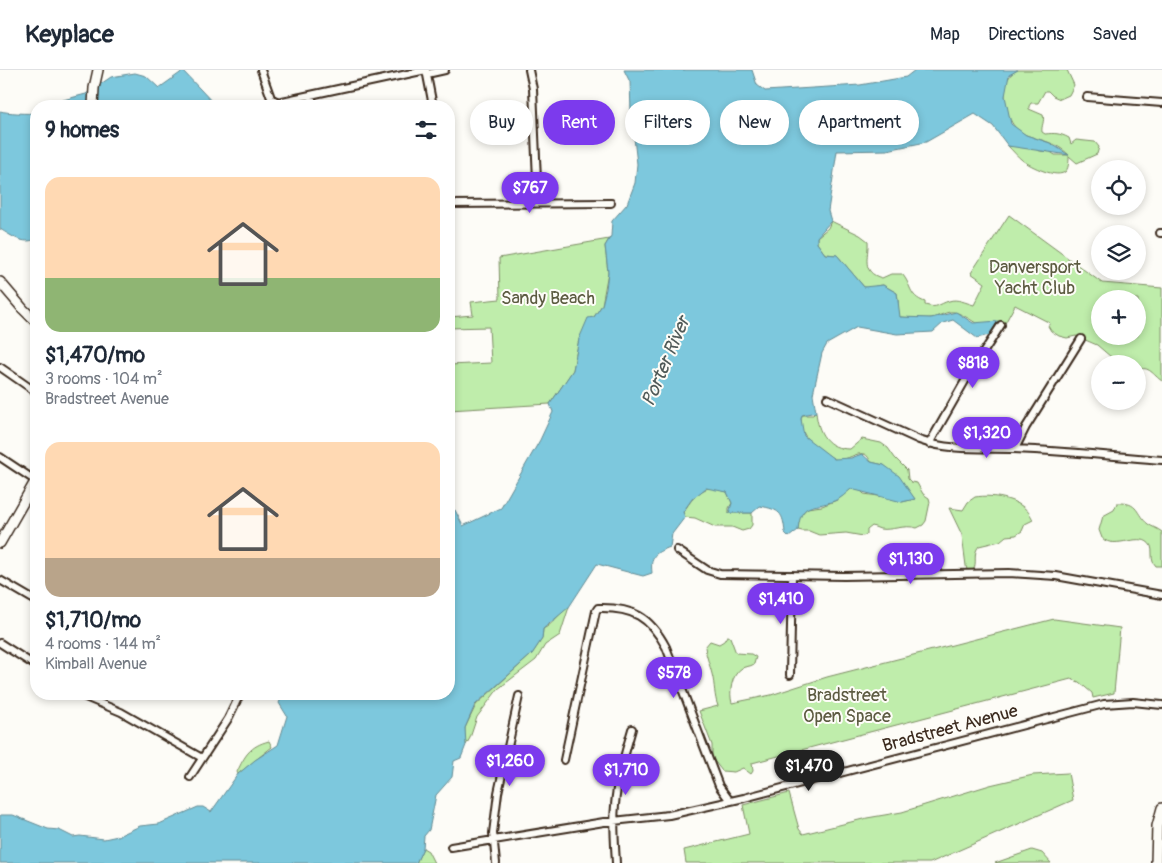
<!DOCTYPE html>
<html lang="en">
<head>
<meta charset="utf-8">
<style>
	:root { --surface:#fff; --page:#f2f2f3; --text:#1f2937; --muted:#747a83; --line:#e0e1e3; --accent:#7c3aed }
	body { margin:0; font-family:Pangolin,sans-serif; background:var(--page); color:var(--text); height:100vh; display:flex; flex-direction:column; font-size:19px; white-space:nowrap }
	* { box-sizing:border-box; margin:0 }
	p { font-size:16px; color:var(--muted) }
	.icon { flex:none; width:28px; height:28px; fill:none; stroke:currentColor; stroke-width:2; stroke-linecap:round; stroke-linejoin:round }
	.map { position:relative; flex:1; overflow:hidden }
	.side { position:absolute; left:30px; top:30px; width:425px; height:600px; display:flex; flex-direction:column; background:var(--surface); border-radius:20px; box-shadow:0 2px 8px #0003 }
	.side>* { flex:none }
	.guide { position:absolute; left:470px; top:30px; width:475px; height:45px; display:flex; gap:10px }
	.tools { position:absolute; left:1091px; top:90px; display:grid; gap:10px }
	.tools a { display:grid; place-items:center; width:55px; height:55px; border-radius:50%; background:var(--surface); box-shadow:0 2px 8px #0003; font-size:25px }
	.price { position:absolute; translate:-50% -42px; padding:0 11px; border-radius:18px; background:var(--accent); color:#fff; font-size:16px; line-height:32px; filter:drop-shadow(0 1px 2px #0008) }
	.price::after { content:''; position:absolute; left:50%; top:30px; width:15px; height:11px; margin-left:-8px; background:inherit; clip-path:polygon(0 0,100% 0,50% 100%) }
	.price.current { background:#222; color:#fff }
	ul { padding:0; list-style:none }
	li { display:grid; align-content:center; gap:10px; height:265px; padding:0 15px }
	li span { display:grid; place-items:center; height:155px; border-radius:15px; color:#555 }
	li>.icon { margin-inline-start:auto }
	span .icon { width:90px; height:90px; fill:#fffc; stroke-width:1 }
	li b { font-size:21px }
	h2 { display:flex; justify-content:space-between; align-items:center; height:60px; padding:0 15px; font-size:21px }
	.chip { padding:0 18px; border-radius:22px; background:var(--surface); box-shadow:0 2px 8px #0003; font-size:18px; line-height:45px }
	.chip.current { background:var(--accent); color:#fff }
	header { display:flex; align-items:center; gap:30px; box-sizing:border-box; height:70px; padding:0 25px; background:var(--surface); border-bottom:1px solid var(--line) }
	header strong { font-size:24px }
	nav { display:flex; gap:28px; margin-inline-start:auto; font-size:18px }
	.map>svg:first-child { display:block }
	.green { fill:#bfedab; stroke:#7d8c64; fill-rule:evenodd }
	.water { fill:#7dc8dd; stroke:#638991 }
	.lines { fill:none; stroke-linecap:round; stroke-linejoin:round }
	.street-casing { stroke:#3b2a1e; stroke-width:10 }
	.secondary-casing { stroke:#3b2a1e; stroke-width:12 }
	.street { stroke:#fdfcf7; stroke-width:6 }
	.secondary { stroke:#fdfcf7; stroke-width:9 }
	.labels { text-anchor:middle; stroke-width:4; stroke-linejoin:round; paint-order:stroke }
	.park-label { font-size:18px; fill:#5c5b41; stroke:#fdfcf7 }
	.street-label { font-size:18px; fill:#3b2a1e; stroke:#fdfcf7 }
	.water-label { font-size:19px; font-style:italic; fill:#4f5957; stroke:#fdfcf7 }
</style>
</head>
<body>
<header>
<strong>Keyplace</strong>
<nav><a>Map</a><a>Directions</a><a>Saved</a></nav>
</header>
<div class="map">
<svg width="1162" height="793" viewBox="0 0 1162 793">
	<rect width="100%" height="100%" fill="#fdfcf7"/>
	<filter id="ink" filterUnits="userSpaceOnUse"><feTurbulence type="fractalNoise" baseFrequency=".02" numOctaves="2"/><feDisplacementMap in="SourceGraphic" scale="10" xChannelSelector="R" yChannelSelector="G"/><feConvolveMatrix kernelMatrix="1 2 1 2 8 2 1 2 1" color-interpolation-filters="sRGB"/></filter>
	<g filter="url(#ink)">
		<path class="green" d="M1016 0H1067L1074 15 1069 25 1060 29 1053 26 1048 21H1045L1038 33H1031L1029 36V39L1043 45C1045 51 1041 56 1042 62L1045 64C1054 63 1060 63 1069 68L1071 74 1076 70 1095 72 1099 77 1097 84 1077 93 1069 86C1069 90 1069 97 1066 101 1058 110 1030 96 1022 90 1017 86 1013 81 1008 76 1015 75 1022 76 1029 77 1037 79 1040 83 1049 81L1055 85H1069C1041 58 1010 80 1005 27 1004 15 1007 7 1016 0Z
			M1009 145 1102 213 1162 218V311C1153 305 1149 295 1138 300V294H1113L1111 287 1097 275 1076 266 1067 268 1059 266 1051 261 1048 256 1050 253 1015 235 997 268C988 261 963 243 954 242 946 241 939 247 931 248 928 249 902 247 899 247 898 239 899 231 897 223L883 215 876 216 870 218 864 217 837 185 825 184 817 173V167L828 158 831 151 860 165 868 171C869 187 860 202 882 208L891 204H902C912 215 908 226 925 232V235C938 239 938 234 949 231 957 228 966 233 974 235L985 213 971 203ZM1100 229H1138V266H1100Z
			M609 169 605 176 608 202 602 235 579 269 573 300 550 334 449 340V295L491 293 489 257 449 258V247L473 245 471 232 500 229 499 188Z
			M816 342C818 363 827 379 850 379L862 369 881 373 888 378 895 388 907 400 908 409 911 412 917 413 923 424 929 428 930 432 926 451 923 455 917 458C905 454 891 461 880 459 877 458 875 457 872 456L867 460V464L863 466 846 463 819 465 809 461H802L798 460 799 447 807 438 822 436 837 430 852 418 861 421 864 424 893 428 902 432 915 429 884 395 871 392C869 389 868 385 864 384 856 382 848 390 838 390 833 389 828 385 824 382 811 373 797 364 802 345H813Z
			M712 417 727 422 732 433 729 438V443H752V455L749 459 742 461 732 457H715L695 448 685 447 683 443C690 431 698 420 712 417Z
			M975 427C994 424 1025 429 1033 450L1025 454 1022 461 1016 465 1006 466 1000 471 979 476C972 484 978 492 973 501L967 500 966 496 962 465 949 438 963 440 968 432Z
			M1117 433C1140 432 1135 444 1148 454 1152 457 1157 458 1162 462V496H1156L1153 492C1151 487 1153 481 1151 476 1142 460 1115 481 1102 468L1099 460 1103 446 1114 440Z
			M569 537 560 565 545 575 536 590 498 619 477 647 470 668 466 675 464 672 465 658 476 635 532 584 542 569 543 559C554 554 559 542 569 537Z
			M1054 549 1120 558 1114 623 1093 628 1092 623 1079 612 1071 609 752 693 753 701 751 704 743 698 734 702 722 701 712 688V675L699 641 718 636C714 626 715 615 712 604 710 595 706 587 705 577L710 571 719 574 724 571 727 566 730 567 736 583 751 584 756 587 754 594C750 597 746 596 742 598 731 605 729 623 732 633L771 625 827 607Z
			M269 671 272 677 238 704 237 702C245 685 250 676 269 671Z
			M1068 703 1073 730 930 793H686L684 780 749 764 743 735 789 723 799 759 803 764 867 748 902 742 990 715 1033 705Z
			M423 778 428 781 434 793H416Z
			M1032 780 1042 783 1051 793H995Z"/>
		<path class="water" d="M624 0H752L757 15 765 21 860 15 906 7 915 0H1018L1009 5 1005 26 1011 54 1026 65 1050 73 1069 85 1008 76 993 56 975 44 926 72 887 80 837 81 828 141 831 151 817 167V173L825 184 837 185 864 217 883 215 897 223 900 247 931 248 956 242 973 253 998 251 989 265 977 268 953 250 943 253 933 262 897 264 857 257 827 274 822 283 813 324 816 342 802 345 801 349 804 366 834 389 851 388 862 384 871 392 884 395 899 406 915 429 902 432 851 419C846 423 841 429 834 431 812 439 801 431 798 460L789 467 785 463C783 442 780 440 760 436L752 443H729L732 433 727 422 706 418 692 429 683 442 685 447 672 464 670 477C655 483 650 485 652 503L643 506 597 494 569 537 543 559 542 569 532 584 475 635 465 658 466 675 461 688 454 691 452 707 436 725 429 760 424 766 423 778 416 793H0V745H13L48 759 59 760 73 767 80 766 104 769 118 766 140 756 159 754 198 737H203L211 742 238 704 255 690 278 675 287 646 279 633 283 624H449V442L455 440 463 456 501 438 540 370 553 342 550 334 573 300 579 269 588 248 594 247 602 235 606 219 608 202 605 176 611 166 612 151 627 134 635 113 637 94 631 42 630 12Z
			M183 1 216 36H101L98 33 90 36H45L51 30H63L86 24 111 7 135 3 146 6 159 18Z
			M0 41C7 43 29 44 36 43V169C23 175 12 166 0 159Z"/>
		<g class="lines">
			<defs>
				<path id="street" d="M261 0 271 28 278 32 426 0
					M426 0 433 36
					M529 0 533 19 538 133
					M427 4 445 0
					M311 25 314 36
					M1087 27 1162 33
					M449 134 611 133
					M1160 163H1162
					M0 297 36 322
					M827 328 919 370C949 381 983 378 1014 379 1063 381 1113 386 1162 390
					M929 374 965 311 1001 255
					M1015 379 1026 357 1081 269
					M0 387 36 411
					M449 422V433
					M677 480 707 500 720 504 844 506 1009 503 1056 506 1162 525
					M0 510 36 531
					M0 573 36 596
					M790 605 792 505
					M78 624 121 642 202 688
					M564 690 596 541 598 538C633 537 650 547 666 577L719 716 730 731
					M190 707 228 649 240 624
					M451 777 604 752 669 745 744 728 1104 634 1133 632 1162 635
					M496 793 493 763 498 723 519 626
					M616 793C615 774 613 754 615 735 617 709 625 684 632 659"/>
				<path id="secondary" d="M93 36 94 18 98 0
					M0 212 23 239 36 252
					M0 473 36 410
					M1156 793 1157 756 1162 738"/>
			</defs>
			<use href="#street" class="street-casing"/>
			<use href="#secondary" class="secondary-casing"/>
			<use href="#street" class="street"/>
			<use href="#secondary" class="secondary"/>
		</g>
	</g>
	<g class="labels">
		<g class="park-label">
			<text x="1035" y="203">Danversport<tspan x="1035" dy="21">Yacht Club</tspan></text>
			<text x="548" y="234">Sandy Beach</text>
			<text x="847" y="631">Bradstreet<tspan x="847" dy="21">Open Space</tspan></text>
		</g>
		<g class="street-label">
			<text transform="translate(950 658) rotate(-15)" y="6">Bradstreet Avenue</text>
		</g>
		<g class="water-label">
			<text transform="translate(665 291) rotate(-67)" y="7">Porter River</text>
		</g>
	</g>
</svg>
<div class="tools">
<a><svg class="icon" aria-label="locate" viewBox="0 0 24 24"><circle cx="12" cy="12" r="6"/><path d="M12 2v4M12 18v4M2 12h4M18 12h4"/></svg></a>
<a><svg class="icon" aria-label="layers" viewBox="0 0 24 24"><path d="M12 4l9 5-9 5-9-5zM3 14l9 5 9-5"/></svg></a>
<a>+</a>
<a>−</a>
</div>
<b class="price" style="left:530px;top:144px">$767</b>
<b class="price" style="left:973px;top:319px">$818</b>
<b class="price" style="left:987px;top:389px">$1,320</b>
<b class="price" style="left:911px;top:515px">$1,130</b>
<b class="price" style="left:781px;top:555px">$1,410</b>
<b class="price" style="left:674px;top:629px">$578</b>
<b class="price" style="left:510px;top:717px">$1,260</b>
<b class="price current" style="left:809px;top:722px">$1,470</b>
<b class="price" style="left:626px;top:726px">$1,710</b>
<div class="guide">
<a class="chip">Buy</a>
<a class="chip current">Rent</a>
<a class="chip">Filters</a>
<a class="chip">New</a>
<a class="chip">Apartment</a>
</div>
<section class="side">
<h2>9 homes<svg class="icon" aria-label="filters" viewBox="0 0 24 24"><path d="M4 7h16M4 17h16"/><circle cx="9" cy="7" r="2"/><circle cx="15" cy="17" r="2"/></svg></h2>
<ul>
<li><span style="background:linear-gradient(#ffd9b3 65%,#8fb573 0)"><svg class="icon" aria-label="home" viewBox="0 0 24 24"><path d="M3 11l9-7 9 7M6 9v11h12V9"/></svg></span><div><b>$1,470/mo</b><p>3 rooms · 104 m²</p><p>Bradstreet Avenue</p></div></li>
<li><span style="background:linear-gradient(#ffd9b3 75%,#b9a48a 0)"><svg class="icon" aria-label="home" viewBox="0 0 24 24"><path d="M3 11l9-7 9 7M6 9v11h12V9"/></svg></span><div><b>$1,710/mo</b><p>4 rooms · 144 m²</p><p>Kimball Avenue</p></div></li>
</ul>
</section>
</div>
</body>
</html>
